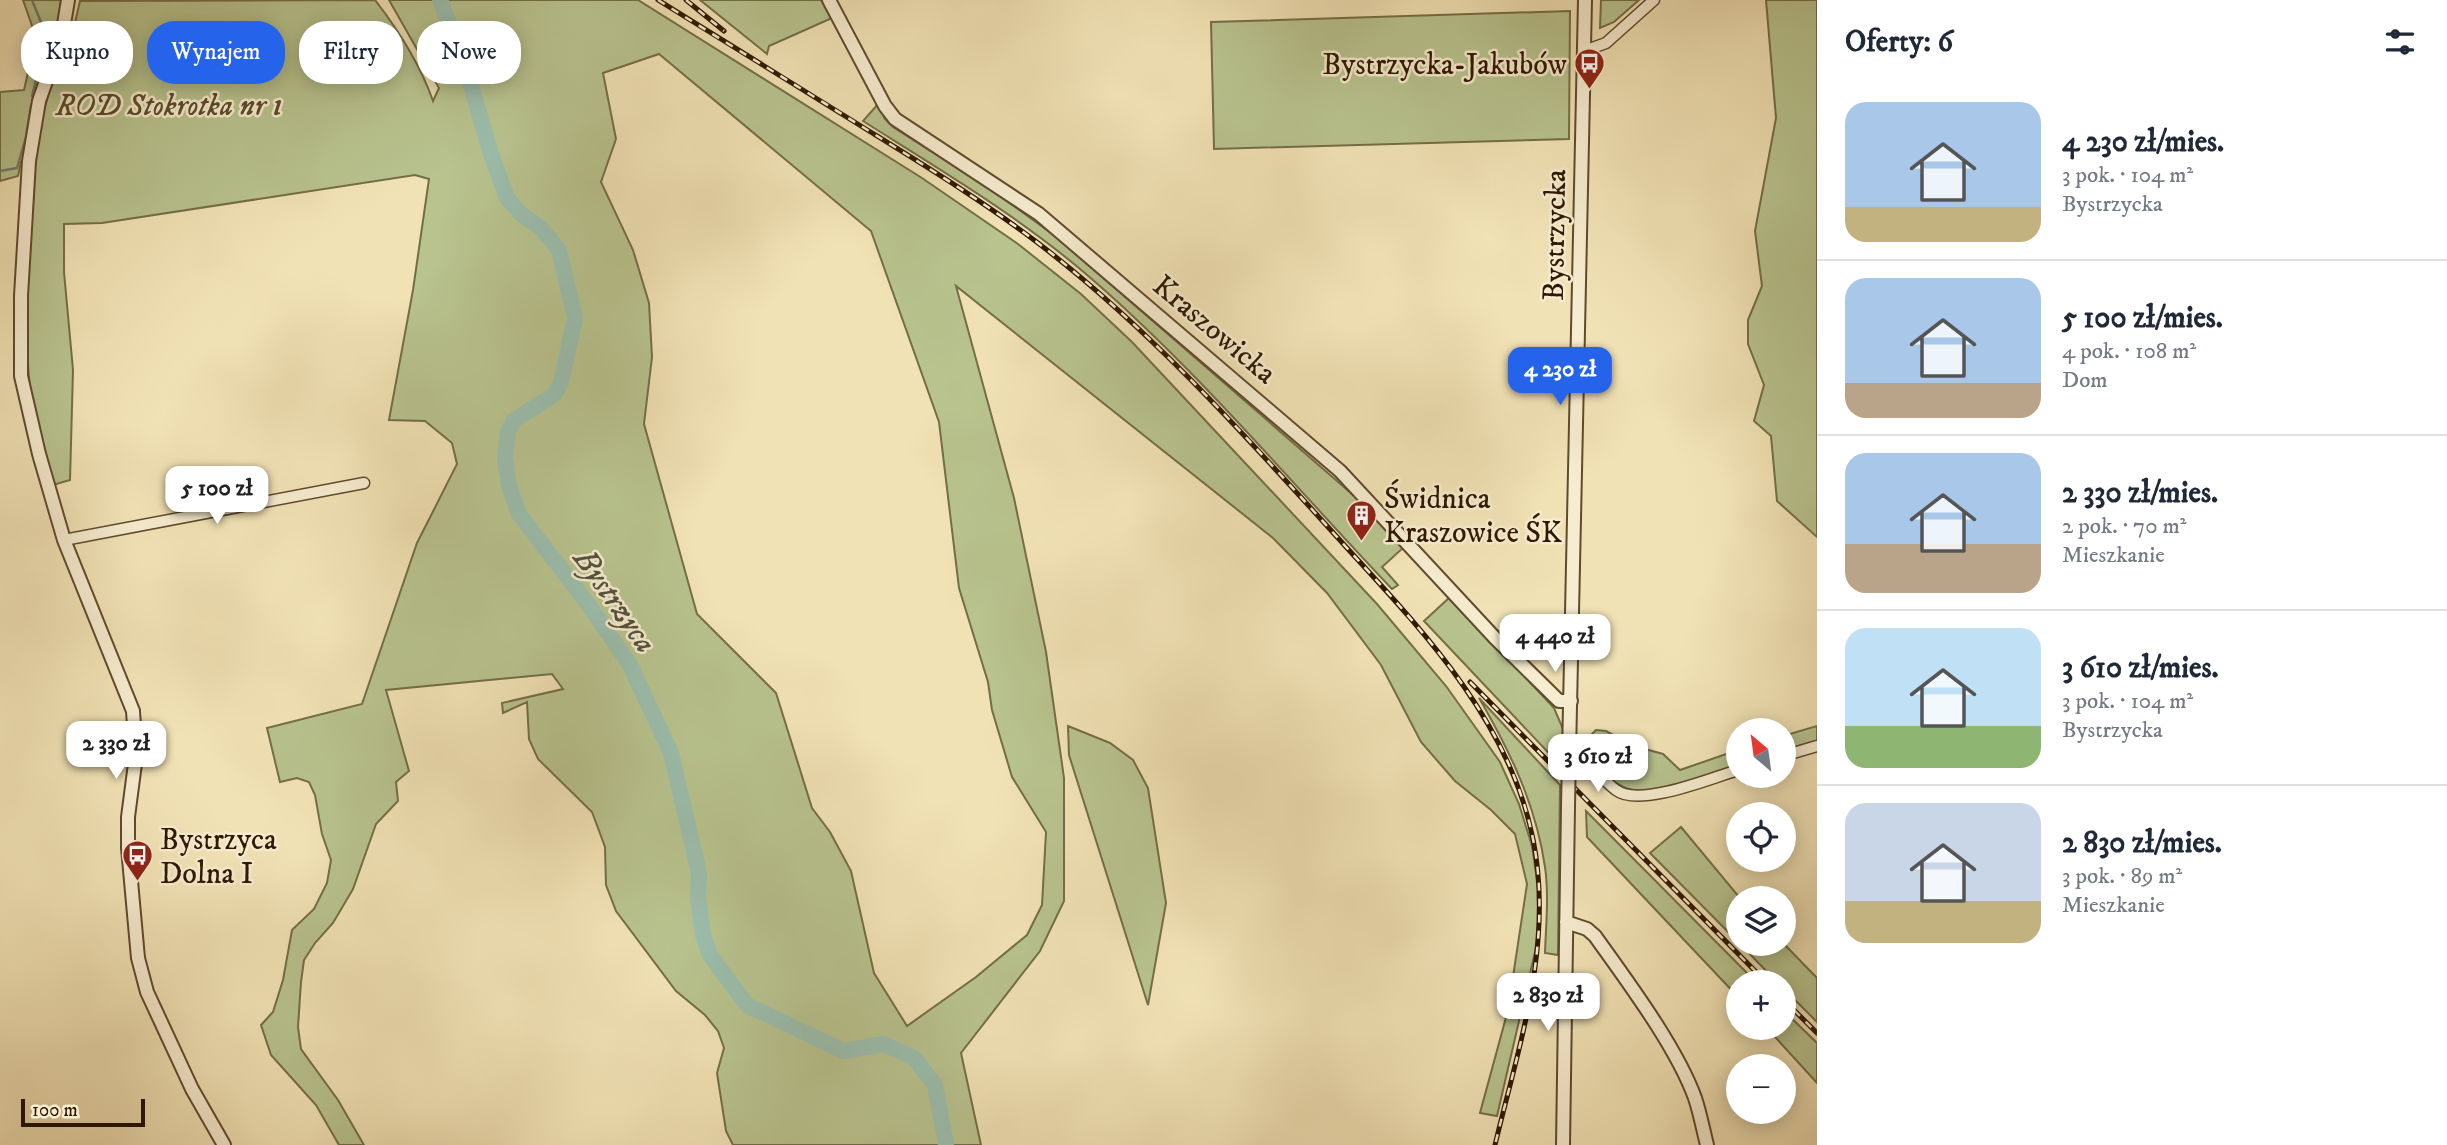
<!DOCTYPE html>
<html lang="pl">
<head>
<meta charset="utf-8">
<style>
	:root { --surface:#fff; --page:#f6f6f7; --text:#1f2937; --muted:#747a83; --line:#e0e1e3; --accent:#2563eb }
	body { margin:0; font-family:"IM FELL DW Pica",serif; background:var(--page); color:var(--text); height:100vh; display:flex; flex-direction:column; font-size:26px; white-space:nowrap }
	* { box-sizing:border-box; margin:0 }
	p { font-size:23px; color:var(--muted) }
	.icon { flex:none; width:38px; height:38px; fill:none; stroke:currentColor; stroke-width:2; stroke-linecap:round; stroke-linejoin:round }
	.map { position:relative; flex:1; overflow:hidden }
	.sheet { display:flex; flex-direction:column; background:var(--surface); width:630px }
	.sheet>* { flex:none }
	.top-card { position:absolute; left:21px; top:21px; width:665px; height:63px; display:flex; gap:14px }
	.needle { width:46px; rotate:331deg }
	.controls { position:absolute; left:1726px; top:718px; display:grid; gap:14px }
	.controls a { display:grid; place-items:center; width:70px; height:70px; border-radius:50%; background:var(--surface); box-shadow:0 4px 18px #0003; font-size:35px }
	.scale { position:absolute; left:21px; bottom:18px; width:124px; box-sizing:border-box; padding-left:7px; border:4px solid #301800; border-top:0; font-size:19px; line-height:24px; white-space:nowrap; color:#301800; -webkit-text-stroke:5px #f6eccf; paint-order:stroke }
	.price { position:absolute; translate:-50% -60px; padding:0 16px; border-radius:14px; background:#fff; color:#222; font-size:23px; line-height:46px; filter:drop-shadow(0 2px 4px #0008) }
	.price::after { content:''; position:absolute; left:50%; top:42px; width:21px; height:16px; margin-left:-10px; background:inherit; clip-path:polygon(0 0,100% 0,50% 100%) }
	.price.on { background:var(--accent); color:#fff }
	ul { padding:0; list-style:none }
	li { display:flex; align-items:center; gap:21px; height:175px; padding:0 28px }
	li+li { border-top:2px solid var(--line) }
	li span { display:grid; place-items:center; flex:none; width:196px; height:140px; border-radius:21px; color:#555 }
	li>.icon { margin-inline-start:auto }
	span .icon { width:84px; height:84px; fill:#fffc; stroke-width:1 }
	li b { font-size:30px }
	h2 { display:flex; justify-content:space-between; align-items:center; height:84px; padding:0 28px; font-size:30px }
	.chip { padding:0 24px; border-radius:28px; background:var(--surface); box-shadow:0 4px 18px #0003; font-size:24px; line-height:63px }
	.chip.on { background:var(--accent); color:#fff }
	main { display:flex; flex:1; min-height:0 }
	.map>svg:first-child { display:block }
	.green { fill:#b8c38e; stroke:#746e47; stroke-width:2; fill-rule:evenodd }
	.lines { fill:none; stroke-linecap:round; stroke-linejoin:round }
	.stream { stroke:#707c68; stroke-width:2.5 }
	.river { stroke:#9bbead; stroke-width:16 }
	.minor-casing { stroke:#604a2d; stroke-width:13 }
	.tertiary-casing { stroke:#604a2d; stroke-width:16 }
	.minor { stroke:#f6eccf; stroke-width:10 }
	.tertiary { stroke:#f6eccf; stroke-width:12 }
	.rail-casing { stroke:#301800; stroke-width:5 }
	.rail { stroke:#f6eccf; stroke-width:2.5; stroke-dasharray:8; stroke-linecap:butt }
	.tertiary-bridge-casing { stroke:#604a2d; stroke-width:16; stroke-linecap:butt }
	.tertiary-bridge { stroke:#f6eccf; stroke-width:12 }
	.labels { text-anchor:middle; stroke-width:5; stroke-linejoin:round; paint-order:stroke }
	.poi-label { font-size:30px; fill:#301800; stroke:#f6eccf; text-anchor:start }
	.park-label { font-size:30px; font-style:italic; fill:#594b2b; stroke:#f6eccf }
	.street-label { font-size:30px; fill:#301800; stroke:#f6eccf }
	.water-label { font-size:32px; font-style:italic; fill:#55523d; stroke:#f6eccf }
</style>
</head>
<body>
<main>
<div class="map">
<svg width="1817" height="1145" viewBox="0 0 1817 1145">
	<rect width="100%" height="100%" fill="#f1e2b5"/>
	<filter id="stains"><feTurbulence type="fractalNoise" baseFrequency=".00286" numOctaves="4"/><feColorMatrix values="0 0 0 0 .2 0 0 0 0 .09 0 0 0 0 .02 0 0 0 .5 -.17"/></filter>
	<radialGradient id="worn" r=".72"><stop offset=".6" stop-color="#630" stop-opacity="0"/><stop offset="1" stop-color="#630" stop-opacity=".3"/></radialGradient>
	<path class="green" d="M23 0H64L60 25 31 106 24 162H21L18 176 0 181V92L24 90 36 37Z
		M375 0C399 31 420 64 433 101L439 88 389 0H638L922 178 1018 244 1081 294 1132 342 1377 604 1446 686 1500 762 1519 804 1532 846 1538 887V939L1497 1116 1480 1113 1508 1010 1527 884 1515 834 1491 810 1455 781 1421 742 1381 665 1327 593 1273 538 956 286 1014 498 1046 652 1064 778V901L1040 951 961 1053 981 1145H733L726 1131 717 1073 724 1048 718 1031 705 1015 676 991 616 911 606 885 605 847 592 812 538 759 529 739 527 702 503 713 502 703 563 689 552 674 386 690 409 771 396 782 398 801 376 824 353 889 333 923 315 943 304 960 301 982 298 1027 301 1049 338 1100 364 1145H339L316 1105 271 1055 261 1025 273 1012 283 980 292 930 314 909 327 883 331 860 322 834 315 795 309 782 297 778 280 782 267 728 362 704 417 543 457 464 452 443 425 421 389 420 413 290 429 179 415 175 102 223 64 224V272L73 370 70 480 53 485C45 453 34 420 30 387 24 336 27 284 30 233 33 180 37 125 54 75H63L80 1ZM659 54 871 231 939 422 959 588 988 682 992 710 1012 777 1046 832 1042 905 1027 935 976 977 907 1026 874 973 851 871 830 832 812 808 776 693 697 614 644 424 652 357 649 303 633 250 601 182 616 139 603 73Z
		M700 0H821L832 18 769 46 767 54Z
		M1601 0H1639L1614 22 1600 28Z
		M1766 0H1817V537L1777 501 1771 436 1754 421 1764 385 1748 344V320L1762 286 1755 231 1776 118Z
		M1570 11 1569 139 1214 149 1211 22Z
		M878 104 885 119 893 127 989 188 1055 236 1360 501 1404 547 1382 567 1398 585 1392 589C1291 483 1197 369 1086 274 1017 215 939 169 863 121Z
		M1450 597 1554 708 1563 729 1561 766 1424 621Z
		M1479 698 1560 785 1558 955 1545 953C1546 924 1549 895 1545 867 1536 805 1510 751 1479 698Z
		M1068 726 1110 743 1133 760 1148 788 1166 903 1148 1005 1069 755Z
		M1817 726V742L1783 752V736Z
		M1596 730 1606 731 1634 746 1663 754 1680 770 1738 750V765C1709 774 1649 801 1622 786 1607 779 1596 765 1586 753L1589 737Z
		M1586 811 1756 982H1738V997L1587 837Z
		M1681 827 1740 898 1738 942 1650 853Z
		M1739 943H1783L1817 978V1022L1783 988V982H1777Z
		M1783 1010 1817 1043V1083L1766 1027H1783Z"/>
	<g class="lines">
		<path class="stream" d="M32 96 47 37 32 0
			M0 171 17 168 26 137 31 106"/>
		<path class="river" d="M440 0 465 65 491 154 507 198 522 215 541 228 559 250 575 318 561 383 554 395 514 420 508 431 505 458 509 486 519 514 588 604 630 665 671 753 699 873 698 897 703 935 710 955 747 1005 843 1051 884 1044 914 1058 935 1085 946 1145"/>
		<defs>
			<path id="minor" d="M1584 51 1606 43 1654 0
				M64 540 364 483
				M1569 754C1593 759 1598 777 1616 790 1639 808 1711 778 1738 770
				M1783 756 1817 746"/>
			<path id="tertiary" d="M68 0 62 36 39 101 29 161 21 296V376L39 454 64 540 133 711 136 756 128 817V848L138 958 147 992 192 1089 224 1145
				M829 0 885 106 895 119 1039 214 1340 471 1495 638 1559 701H1571
				M1569 754 1585 0
				M1566 922 1587 929 1595 936C1627 981 1676 1046 1695 1098 1700 1113 1703 1129 1707 1145
				M1563 1145 1568 807"/>
		</defs>
		<use href="#minor" class="minor-casing"/>
		<use href="#tertiary" class="tertiary-casing"/>
		<use href="#minor" class="minor"/>
		<use href="#tertiary" class="tertiary"/>
		<defs>
			<path id="rail" d="M658 0C728 44 799 87 869 131 927 167 984 202 1038 243 1153 331 1250 441 1347 548 1425 633 1510 723 1533 839 1554 943 1519 1045 1495 1145
				M686 0 724 31
				M1470 682 1766 982
				M1783 999 1817 1033"/>
		</defs>
		<use href="#rail" class="rail-casing"/>
		<use href="#rail" class="rail"/>
		<defs>
			<path id="tertiary-bridge" d="M1568 807 1569 754"/>
		</defs>
		<use href="#tertiary-bridge" class="tertiary-bridge-casing"/>
		<use href="#tertiary-bridge" class="tertiary-bridge"/>
	</g>
	<defs>
		<symbol id="bus-pin" viewBox="-11 -11 22 30"><path d="M0 17L-7.5 6A9.5 9.5 0 1 1 7.5 6Z" fill="#8f2418" stroke="#f6eccf"/><path d="M-5-6H5V4H4V6H2V4H-2V6H-4V4H-5ZM-3.5-4V0h7V-4ZM-3.5 1.2v1.5H-2V1.2ZM2 1.2v1.5H3.5V1.2Z" fill="#fff"/></symbol>
		<symbol id="building-pin" viewBox="-11 -11 22 30"><path d="M0 17L-7.5 6A9.5 9.5 0 1 1 7.5 6Z" fill="#8f2418" stroke="#f6eccf"/><path d="M-4-6H4V6H1V3H-1V6H-4ZM-2.5-4.3h1.7v1.8h-1.7ZM.8-4.3h1.7v1.8H.8ZM-2.5-1h1.7V.8h-1.7ZM.8-1h1.7V.8H.8Z" fill="#fff"/></symbol>
	</defs>
	<g fill-rule="evenodd">
		<use href="#bus-pin" x="1572" y="46" width="35" height="47"/>
		<use href="#building-pin" x="1344" y="498" width="35" height="47"/>
		<use href="#bus-pin" x="120" y="838" width="35" height="47"/>
	</g>
	<g class="labels">
		<g class="poi-label">
			<text x="1567" y="74" text-anchor="end">Bystrzycka-Jakubów</text>
			<text x="1384" y="508">Świdnica<tspan x="1384" dy="34">Kraszowice ŚK</tspan></text>
			<text x="160" y="849">Bystrzyca<tspan x="160" dy="34">Dolna I</tspan></text>
		</g>
		<g class="park-label">
			<text x="169" y="115">ROD Stokrotka nr 1</text>
		</g>
		<g class="street-label">
			<text transform="translate(1554 235) rotate(-89)" y="10">Bystrzycka</text>
			<text transform="translate(1215 329) rotate(40)" y="10">Kraszowicka</text>
		</g>
		<g class="water-label">
			<text transform="translate(616 600) rotate(55)" y="11">Bystrzyca</text>
		</g>
	</g>
	<rect width="100%" height="100%" filter="url(#stains)"/>
	<rect width="100%" height="100%" fill="url(#worn)"/>
</svg>
<div class="controls">
<a><svg class="needle" viewBox="-14 -14 28 28"><path d="M0-13l5 13h-10z" fill="#e53935"/><path d="M0 13l5-13h-10z" fill="#747a83"/></svg></a>
<a><svg class="icon" aria-label="locate" viewBox="0 0 24 24"><circle cx="12" cy="12" r="6"/><path d="M12 2v4M12 18v4M2 12h4M18 12h4"/></svg></a>
<a><svg class="icon" aria-label="layers" viewBox="0 0 24 24"><path d="M12 4l9 5-9 5-9-5zM3 14l9 5 9-5"/></svg></a>
<a>+</a>
<a>−</a>
</div>
<div class="scale">100 m</div>
<b class="price on" style="left:1560px;top:407px">4 230 zł</b>
<b class="price" style="left:217px;top:526px">5 100 zł</b>
<b class="price" style="left:1555px;top:674px">4 440 zł</b>
<b class="price" style="left:116px;top:781px">2 330 zł</b>
<b class="price" style="left:1598px;top:794px">3 610 zł</b>
<b class="price" style="left:1548px;top:1033px">2 830 zł</b>
<div class="top-card">
<a class="chip">Kupno</a>
<a class="chip on">Wynajem</a>
<a class="chip">Filtry</a>
<a class="chip">Nowe</a>
</div>
</div>
<section class="sheet">
<h2>Oferty: 6<svg class="icon" aria-label="filters" viewBox="0 0 24 24"><path d="M4 7h16M4 17h16"/><circle cx="9" cy="7" r="2"/><circle cx="15" cy="17" r="2"/></svg></h2>
<ul>
<li><span style="background:linear-gradient(#a9c7e8 75%,#c2b280 0)"><svg class="icon" aria-label="home" viewBox="0 0 24 24"><path d="M3 11l9-7 9 7M6 9v11h12V9"/></svg></span><div><b>4 230 zł/mies.</b><p>3 pok. · 104 m²</p><p>Bystrzycka</p></div></li>
<li><span style="background:linear-gradient(#a9c7e8 75%,#b9a48a 0)"><svg class="icon" aria-label="home" viewBox="0 0 24 24"><path d="M3 11l9-7 9 7M6 9v11h12V9"/></svg></span><div><b>5 100 zł/mies.</b><p>4 pok. · 108 m²</p><p>Dom</p></div></li>
<li><span style="background:linear-gradient(#a9c7e8 65%,#b9a48a 0)"><svg class="icon" aria-label="home" viewBox="0 0 24 24"><path d="M3 11l9-7 9 7M6 9v11h12V9"/></svg></span><div><b>2 330 zł/mies.</b><p>2 pok. · 70 m²</p><p>Mieszkanie</p></div></li>
<li><span style="background:linear-gradient(#bfe0f5 70%,#8fb573 0)"><svg class="icon" aria-label="home" viewBox="0 0 24 24"><path d="M3 11l9-7 9 7M6 9v11h12V9"/></svg></span><div><b>3 610 zł/mies.</b><p>3 pok. · 104 m²</p><p>Bystrzycka</p></div></li>
<li><span style="background:linear-gradient(#c9d6e8 70%,#c2b280 0)"><svg class="icon" aria-label="home" viewBox="0 0 24 24"><path d="M3 11l9-7 9 7M6 9v11h12V9"/></svg></span><div><b>2 830 zł/mies.</b><p>3 pok. · 89 m²</p><p>Mieszkanie</p></div></li>
</ul>
</section>
</main>
</body>
</html>
